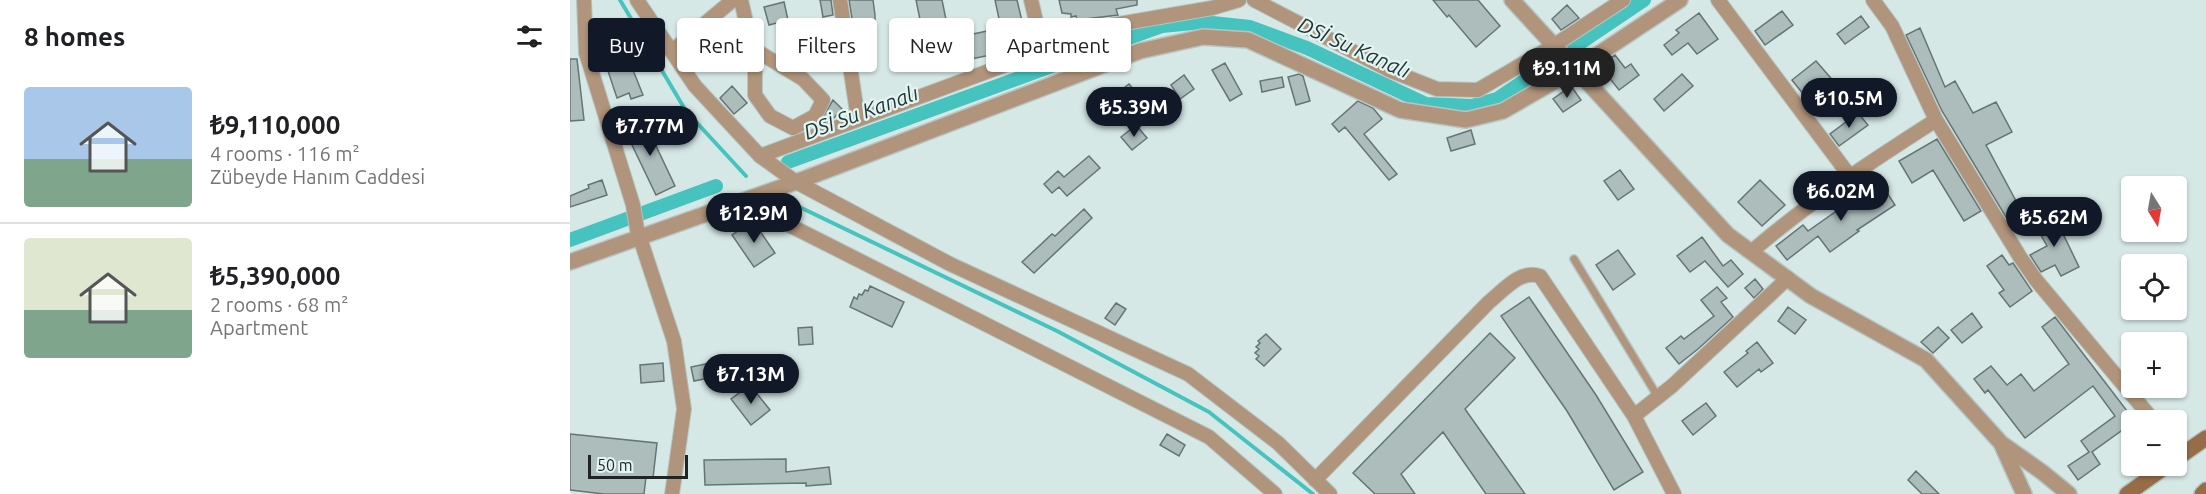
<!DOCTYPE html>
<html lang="en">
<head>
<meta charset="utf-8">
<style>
	:root { --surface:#fff; --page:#f6f6f6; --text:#202124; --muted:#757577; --line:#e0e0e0; --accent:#111827 }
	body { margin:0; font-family:Ubuntu,sans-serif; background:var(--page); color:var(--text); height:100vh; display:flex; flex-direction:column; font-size:22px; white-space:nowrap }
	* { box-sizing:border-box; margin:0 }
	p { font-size:20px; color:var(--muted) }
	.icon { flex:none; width:33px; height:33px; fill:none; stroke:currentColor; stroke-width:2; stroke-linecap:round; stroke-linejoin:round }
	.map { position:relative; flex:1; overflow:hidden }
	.sheet { display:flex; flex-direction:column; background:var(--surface); width:570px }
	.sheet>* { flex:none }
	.top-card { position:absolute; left:18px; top:18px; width:570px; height:54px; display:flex; gap:12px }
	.needle { width:39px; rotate:169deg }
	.fabs { position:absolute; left:1551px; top:176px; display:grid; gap:12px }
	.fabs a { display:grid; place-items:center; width:66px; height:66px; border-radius:6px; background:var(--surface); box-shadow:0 2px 4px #0004; font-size:30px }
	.scale { position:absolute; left:18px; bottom:15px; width:100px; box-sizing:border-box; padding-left:6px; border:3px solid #1e2524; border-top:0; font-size:16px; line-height:21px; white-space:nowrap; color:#1e2524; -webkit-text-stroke:4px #e3f5f3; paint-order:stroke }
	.price { position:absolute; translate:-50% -51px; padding:0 14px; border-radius:21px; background:var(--accent); color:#fff; font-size:20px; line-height:39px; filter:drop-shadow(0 2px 3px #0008) }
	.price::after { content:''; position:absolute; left:50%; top:36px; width:18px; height:14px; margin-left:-9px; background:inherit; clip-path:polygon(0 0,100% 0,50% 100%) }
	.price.selected { background:#222; color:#fff }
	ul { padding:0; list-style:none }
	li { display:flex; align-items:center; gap:18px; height:150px; padding:0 24px }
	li+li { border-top:2px solid var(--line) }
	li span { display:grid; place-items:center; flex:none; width:168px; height:120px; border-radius:6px; color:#555 }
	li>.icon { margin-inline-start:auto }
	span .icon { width:72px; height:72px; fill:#fffc; stroke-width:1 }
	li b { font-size:26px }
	h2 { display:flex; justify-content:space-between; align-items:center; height:72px; padding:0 24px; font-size:26px }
	.tag { padding:0 21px; border-radius:6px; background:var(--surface); box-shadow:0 2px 4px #0004; font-size:21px; line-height:54px }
	.tag.selected { background:var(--accent); color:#fff }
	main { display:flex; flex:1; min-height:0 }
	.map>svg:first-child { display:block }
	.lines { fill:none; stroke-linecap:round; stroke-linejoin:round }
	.stream { stroke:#46c3be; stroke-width:4 }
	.canal { stroke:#46c3be; stroke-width:14 }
	.building { fill:#acbdbc; stroke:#657574; stroke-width:1.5 }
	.service-casing { stroke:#b5c5c3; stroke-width:10 }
	.minor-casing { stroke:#b5c5c3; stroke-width:16 }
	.tertiary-casing { stroke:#b5c5c3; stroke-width:18 }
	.secondary-casing { stroke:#b5c5c3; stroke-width:18 }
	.service { stroke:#b0947b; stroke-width:7 }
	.minor { stroke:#b0947b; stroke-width:14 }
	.tertiary { stroke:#b0947b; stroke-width:15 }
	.secondary { stroke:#966d47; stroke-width:15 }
	.labels { text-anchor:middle; stroke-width:4.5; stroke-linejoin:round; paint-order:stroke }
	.water-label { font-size:21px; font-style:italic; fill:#1f3534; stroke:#e3f5f3 }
</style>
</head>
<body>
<main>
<section class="sheet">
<h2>8 homes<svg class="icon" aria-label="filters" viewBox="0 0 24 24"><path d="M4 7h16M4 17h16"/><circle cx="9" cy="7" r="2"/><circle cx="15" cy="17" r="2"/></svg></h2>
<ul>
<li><span style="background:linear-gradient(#a9c7e8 60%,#7fa58c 0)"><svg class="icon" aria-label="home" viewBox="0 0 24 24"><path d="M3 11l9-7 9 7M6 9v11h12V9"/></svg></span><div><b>₺9,110,000</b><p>4 rooms · 116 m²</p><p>Zübeyde Hanım Caddesi</p></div></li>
<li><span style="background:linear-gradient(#dfe7d0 60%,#7fa58c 0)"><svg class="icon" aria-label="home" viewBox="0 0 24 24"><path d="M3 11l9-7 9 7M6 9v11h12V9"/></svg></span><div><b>₺5,390,000</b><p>2 rooms · 68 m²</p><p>Apartment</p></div></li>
</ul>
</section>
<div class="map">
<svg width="1636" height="494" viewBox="0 0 1636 494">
	<rect width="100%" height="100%" fill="#d6e8e6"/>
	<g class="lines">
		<path class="stream" d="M50 0 116 111 176 176
			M217 201 487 331 639 412 743 494"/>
		<path class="canal" d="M218 162 592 26 633 22 680 27 737 48 856 104 902 106 927 99 1074 0
			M0 240 146 186"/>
	</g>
	<path class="building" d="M250 0H261L263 15 253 17Z
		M279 0H303L305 15V33L303 34 304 48 291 50V43H286Z
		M346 0H372L380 39 431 28 425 0H447L457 42 433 47 435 52 367 66 360 32 353 34Z
		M489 0H567V5L546 9 548 15 507 20 506 16 501 17V14L492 13Z
		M863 0H908L930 26 906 47 879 15 877 17Z
		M214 2 218 20 199 25 194 7Z
		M997 5 1009 18 991 30 982 19Z
		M1212 11 1223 25 1195 45 1185 31Z
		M1129 13 1148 39 1127 54 1118 43 1102 55 1094 45 1109 33 1106 30Z
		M1291 16 1299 27 1275 44 1267 34Z
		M167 23 173 48 156 51 151 26Z
		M1350 28 1375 87 1385 81 1403 113 1426 102 1442 132 1416 145 1453 214 1439 222 1372 111 1336 35Z
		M262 39 265 59 242 63 239 42Z
		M60 52 66 69 63 70 73 95 61 99 59 93 47 98 35 62Z
		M1045 55 1055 68 1061 64 1069 75 1049 90 1029 65Z
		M0 59H7L14 120 0 121Z
		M1246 61 1272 91 1246 110 1222 80Z
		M655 63 672 94 660 101 642 70Z
		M729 74 733 76 740 101 726 105 718 77Z
		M1112 74 1123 86 1094 111 1084 99Z
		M614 75 624 89 610 99 601 85Z
		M712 77 714 87 692 92 690 81Z
		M559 84 572 99 557 111 545 95Z
		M162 86 177 103 164 114 150 98Z
		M1001 86 1011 100 993 112 983 99Z
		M263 100 272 109 262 120 249 124Z
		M788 101 803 108 812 119 794 134 827 174 819 180 775 127 769 132 762 124Z
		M1288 113 1298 125 1269 146 1260 134Z
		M81 122 87 148 105 186 86 195 61 143H59L55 128Z
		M566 125 577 138 562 150 551 137Z
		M901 130 905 144 881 151 877 138Z
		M1367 139 1411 211 1394 221 1363 170 1342 183 1329 161Z
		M519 156 530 168 497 196 489 187 482 193 474 184 488 171 494 177Z
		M1050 170 1064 189 1048 200 1034 181Z
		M32 180 37 195 0 207V196L19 188 18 185Z
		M1190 180 1215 205 1192 226 1168 202Z
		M1312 185 1325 205 1287 230 1289 231 1260 252 1248 236 1217 260 1206 246 1233 225 1238 231 1282 200 1278 195 1292 186 1297 194Z
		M514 209 522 218 464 273 452 262 482 234 485 236Z
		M1483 213 1509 267 1491 276 1485 265 1471 272 1460 255 1477 246 1464 223Z
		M183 221 205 253 184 267 162 235Z
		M1132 237 1153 266 1161 260 1173 274 1158 287 1135 261 1120 272 1107 256Z
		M1048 250 1065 274 1043 290 1026 265Z
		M1432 255 1439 265 1443 263 1462 291 1440 307 1429 293 1434 290 1417 266Z
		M1185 279 1193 289 1184 298 1175 288Z
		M300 286 334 302 322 327 280 307 284 297 287 299 289 294 292 295 295 290 298 291Z
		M1147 287 1157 298 1151 302 1163 317 1128 349 1109 364 1096 348 1111 336 1114 339 1144 316 1131 300Z
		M959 297 1026 395 1073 472 1044 490 997 411 931 316Z
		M546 303 556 309 545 325 535 318Z
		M1218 307 1236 320 1225 334 1208 321Z
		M1402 313 1412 327 1392 343 1381 330Z
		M1485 317 1564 420H1562V423L1522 452 1530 464 1508 480 1498 466 1519 452 1511 441 1545 416 1523 386 1455 438 1418 390 1415 393 1404 379 1421 366 1437 385 1451 374 1464 391 1496 366 1499 364 1472 327Z
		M242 327 243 344 229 345 228 328Z
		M1368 327 1379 338 1363 353 1351 342Z
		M920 333 945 358 895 409 955 494H916L873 432 831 474 845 494H805L783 473Z
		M696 334 711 349 694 366 686 359 689 356 685 353 689 349 686 347 690 343 688 341Z
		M1187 342 1203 363 1191 372 1189 369 1167 387 1154 372 1178 353 1176 351Z
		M150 361 153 375 124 381 121 367Z
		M93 363 94 381 71 383 70 365Z
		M180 385 200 410 181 425 161 399Z
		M1136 403 1146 416 1123 435 1112 421Z
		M0 434 87 443 83 478 76 477 74 494H34L0 490Z
		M597 434 615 445 609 456 590 445Z
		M216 459V472L259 467 261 484 236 486V483L135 485 134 460Z
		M1346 471 1369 494H1352L1338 480Z"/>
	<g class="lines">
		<defs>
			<path id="service" d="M1004 259 1088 397"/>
			<path id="minor" d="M14 0 16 53 63 205 67 229 104 341 114 409 102 494
				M67 0 125 86 190 156 226 182 380 264 618 374 708 443 760 494
				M171 0 182 48 185 68V95L200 116 223 128 245 116 253 100 233 79 182 48
				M270 0 288 119
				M461 0 473 51
				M684 0 819 70 867 89 908 90 983 46 1053 0
				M1148 0 1279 175
				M1303 0 1322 26 1366 120 1450 257 1466 280 1583 420
				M102 51 163 0
				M190 156 543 25 642 8 669 0
				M178 199 211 221 639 437 705 494
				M1181 252C1239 202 1302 161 1366 120
				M1064 416 1102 386 1218 278
				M745 480 918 303C933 291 950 269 970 276L1064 416 1104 494"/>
			<path id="tertiary" d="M942 0 1158 235 1241 296 1356 360 1431 443 1472 472 1499 494
				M0 262 226 182 570 51 633 37 678 40 830 110 896 120 933 111 1006 69 1110 0
				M1431 443 1454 494"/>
			<path id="secondary" d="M1606 459 1636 438
				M1557 494 1598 465
				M1632 494 1636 490"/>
		</defs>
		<use href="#service" class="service-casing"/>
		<use href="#minor" class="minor-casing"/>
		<use href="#tertiary" class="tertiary-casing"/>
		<use href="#secondary" class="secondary-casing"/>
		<use href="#service" class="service"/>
		<use href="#minor" class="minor"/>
		<use href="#tertiary" class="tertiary"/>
		<use href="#secondary" class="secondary"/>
	</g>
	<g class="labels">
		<g class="water-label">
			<text transform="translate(784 48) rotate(24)" y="7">DSİ Su Kanalı</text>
			<text transform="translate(291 113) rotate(-20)" y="7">DSİ Su Kanalı</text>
		</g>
	</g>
</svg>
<div class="fabs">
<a><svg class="needle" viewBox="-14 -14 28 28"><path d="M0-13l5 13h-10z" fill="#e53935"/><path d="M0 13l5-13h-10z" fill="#757577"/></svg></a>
<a><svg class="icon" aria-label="locate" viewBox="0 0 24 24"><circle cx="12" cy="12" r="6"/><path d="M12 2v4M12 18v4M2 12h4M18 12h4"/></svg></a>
<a>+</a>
<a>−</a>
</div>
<div class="scale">50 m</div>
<b class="price selected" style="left:997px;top:99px">₺9.11M</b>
<b class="price" style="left:1279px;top:129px">₺10.5M</b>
<b class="price" style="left:564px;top:138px">₺5.39M</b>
<b class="price" style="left:80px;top:157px">₺7.77M</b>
<b class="price" style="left:1271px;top:222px">₺6.02M</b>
<b class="price" style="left:184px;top:244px">₺12.9M</b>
<b class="price" style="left:1484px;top:248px">₺5.62M</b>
<b class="price" style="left:181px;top:405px">₺7.13M</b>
<div class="top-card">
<a class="tag selected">Buy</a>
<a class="tag">Rent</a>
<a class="tag">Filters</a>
<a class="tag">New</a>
<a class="tag">Apartment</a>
</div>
</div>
</main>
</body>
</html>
